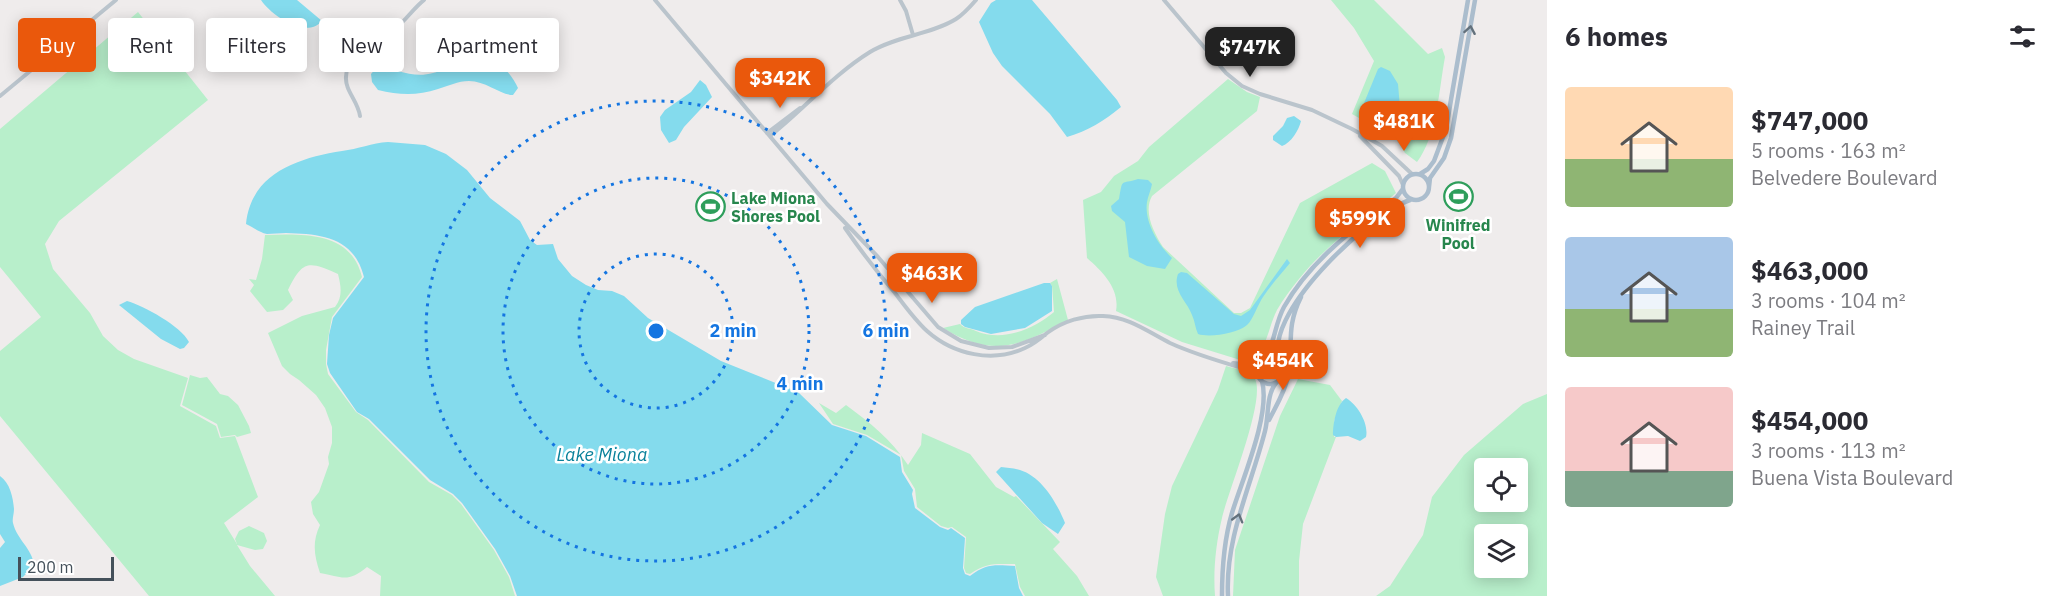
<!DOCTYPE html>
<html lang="en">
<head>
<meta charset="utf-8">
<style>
	:root { --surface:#fff; --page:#f7f7f7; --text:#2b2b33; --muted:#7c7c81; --accent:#ea580c }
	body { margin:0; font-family:"IBM Plex Sans",sans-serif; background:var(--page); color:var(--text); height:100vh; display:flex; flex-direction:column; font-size:22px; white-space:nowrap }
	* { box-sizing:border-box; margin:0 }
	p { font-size:20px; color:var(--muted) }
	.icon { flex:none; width:33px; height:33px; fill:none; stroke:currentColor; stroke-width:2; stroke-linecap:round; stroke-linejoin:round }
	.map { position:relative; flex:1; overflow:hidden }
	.sheet { display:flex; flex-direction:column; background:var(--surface); width:510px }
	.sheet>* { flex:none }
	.guide { position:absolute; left:18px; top:18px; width:570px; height:54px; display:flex; gap:12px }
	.buttons { position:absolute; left:1474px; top:458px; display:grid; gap:12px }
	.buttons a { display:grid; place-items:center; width:54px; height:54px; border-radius:6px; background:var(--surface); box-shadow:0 3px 15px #0003; font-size:30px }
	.scale { position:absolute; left:18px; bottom:15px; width:96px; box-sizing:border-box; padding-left:6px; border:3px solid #44505a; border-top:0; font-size:16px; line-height:21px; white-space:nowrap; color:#44505a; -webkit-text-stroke:4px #fff; paint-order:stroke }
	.price { position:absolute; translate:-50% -51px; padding:0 14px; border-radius:12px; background:var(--accent); color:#fff; font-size:20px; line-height:39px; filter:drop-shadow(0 2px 3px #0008) }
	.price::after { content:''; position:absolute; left:50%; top:36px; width:18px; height:14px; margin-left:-9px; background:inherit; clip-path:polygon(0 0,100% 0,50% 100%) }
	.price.current { background:#222; color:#fff }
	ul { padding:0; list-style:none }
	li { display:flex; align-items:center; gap:18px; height:150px; padding:0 18px }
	li span { display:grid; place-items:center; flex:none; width:168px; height:120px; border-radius:6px; color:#555 }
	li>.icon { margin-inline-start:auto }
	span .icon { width:72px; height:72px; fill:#fffc; stroke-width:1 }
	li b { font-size:26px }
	h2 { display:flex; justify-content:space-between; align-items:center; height:72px; padding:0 18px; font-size:26px }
	.pill { padding:0 21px; border-radius:6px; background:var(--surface); box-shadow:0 3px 15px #0003; font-size:21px; line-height:54px }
	.pill.current { background:var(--accent); color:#fff }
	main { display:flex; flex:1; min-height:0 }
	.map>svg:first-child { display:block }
	.green { fill:#b8efcb; fill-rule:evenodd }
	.water { fill:#84dbed }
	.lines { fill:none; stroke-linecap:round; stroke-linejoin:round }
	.minor { stroke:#bac4cc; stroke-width:4 }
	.major { stroke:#abbdcd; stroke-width:4.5 }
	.oneway { stroke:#63717c }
	.ring { fill:none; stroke:#1475e1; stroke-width:3; stroke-dasharray:3 6 }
	.labels { text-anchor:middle; stroke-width:5; stroke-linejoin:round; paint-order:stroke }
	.leisure-label { font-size:16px; font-weight:bold; fill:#27864d; stroke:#fff; text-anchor:start }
	.water-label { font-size:18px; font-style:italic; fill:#09819a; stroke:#fff }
	.centre { fill:#1475e1; stroke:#fff; stroke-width:3 }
	.ring-label { font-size:18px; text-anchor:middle; font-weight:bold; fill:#1475e1; stroke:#fff; stroke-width:5; stroke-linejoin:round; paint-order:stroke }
</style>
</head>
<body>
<main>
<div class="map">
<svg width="1547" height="596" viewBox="0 0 1547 596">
	<rect width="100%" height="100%" fill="#efecec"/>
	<path class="green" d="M1331 0H1374L1428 54 1442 48 1445 57C1439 89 1437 136 1417 162L1405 153 1396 139 1352 114 1374 61 1354 28Z
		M138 12 208 100 59 221 45 244 53 269 90 313 103 336 118 350 134 359 188 378 180 406 216 426 220 438 235 436 258 497 224 523 237 544 235 539 239 531 249 526 264 533 267 541 263 549 255 550 237 545 250 566 275 596H149L0 416V351L41 317 0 267V129Z
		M1228 79 1247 92 1260 97 1257 111 1152 196C1143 212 1154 233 1163 247L1234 313H1241L1250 308 1300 203 1372 163 1385 171 1396 193C1363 220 1326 245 1299 279 1291 289 1283 299 1277 310 1268 327 1267 351 1250 363L1182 342 1116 311C1120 289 1103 272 1087 258L1083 200 1101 192 1114 176 1138 161 1149 147Z
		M265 235C303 234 351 231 362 277L332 317 326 350V364L328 374 356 412 368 420 429 482 452 495 461 504 494 550 509 577 515 596H380L381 576 367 567C348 583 342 577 320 573 314 555 312 542 320 525L313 514 311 502 319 492 329 464 328 457 332 443V427L325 408 316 395 299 380 290 374 282 366 268 333 302 316 335 307C343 297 341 286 338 274 308 261 303 260 288 290L293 300 283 310 267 312 250 291 254 285 249 279 256 280 262 259Z
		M1057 279 1068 320C1020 346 993 359 943 328L960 324C964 329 970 328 976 331 1002 342 1033 330 1054 312L1052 286 1050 283Z
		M1226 366C1235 369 1250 370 1255 379 1266 400 1228 491 1222 518 1216 543 1213 570 1215 596H1163L1156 577 1165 514 1172 486 1218 390Z
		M190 375 200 378 207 377 220 394 228 396 238 405 249 426 251 433 237 437 235 435 221 437 217 424 182 405Z
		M1298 379 1330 385 1342 401 1334 421V437H1336L1303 524 1299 561V596H1233L1235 550 1280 416Z
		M1547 394V596H1376L1390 586 1423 535 1432 497 1464 455 1523 404ZM1485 468H1518V501H1485ZM1485 534H1518V567H1485Z
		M819 403 836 413 846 405C869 422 892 440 908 465L921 445 922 433 970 454 996 487 1014 497 1016 496 1060 542 1053 549 1077 576 1089 596H1025L1020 587 1015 564C996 564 987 562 970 574L966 573 964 568 966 537 952 527 948 528 941 526 917 507 915 489 904 471 901 455 867 435 833 424Z"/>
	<path class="water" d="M261 0H297L322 21C306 40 271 15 261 0Z
		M996 0H1032L1117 100 1121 107C1104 121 1088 131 1067 137L1050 114 1002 66 993 53 979 22 991 3Z
		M480 51C495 56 512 74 518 88L513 95C500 95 486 81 469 81 458 81 448 86 438 89 417 96 399 95 378 90L372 82 371 74 377 67C396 68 412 79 433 73 450 69 462 54 480 51Z
		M1381 67 1390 71 1398 84 1400 108 1399 116 1409 139 1408 141 1405 143 1363 115 1362 108 1378 69Z
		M700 80 706 85 712 97 684 127 676 140 669 143 661 130 660 117 665 110 691 92Z
		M1294 116 1301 121C1299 130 1291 143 1282 146L1273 140V136L1283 126 1287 118Z
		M388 142 425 145 446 154 467 170 490 198 520 221 530 240 537 245 553 244 558 259 572 276 586 285 598 290 612 291 624 296 648 318 721 361 798 392 832 425 866 436 900 457 902 472 913 490 912 494 915 508 940 527 948 530 951 528 965 538 963 568 965 574 970 576C987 563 995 565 1015 566L1019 588 1023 596H517L510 576 495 549 462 503 453 494 430 480 369 419 357 412 330 373 327 364 329 335 333 318 364 277C354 237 321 234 286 233 280 233 273 234 267 234 260 233 253 227 246 224 251 173 298 158 342 151 358 149 372 143 388 142Z
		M1138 179 1148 180 1152 184C1151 190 1148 196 1147 202 1144 222 1158 245 1172 258L1165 269 1147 266 1129 257 1125 222 1112 211 1111 206 1119 199C1123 177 1120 185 1138 179Z
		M1287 259 1290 263C1281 274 1271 285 1263 297 1258 304 1253 320 1247 325 1238 333 1210 338 1198 334 1195 328 1195 321 1192 315 1187 301 1172 291 1178 274L1181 272 1187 273 1234 314 1241 316 1250 310Z
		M1044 283H1050L1052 286V311L1025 328 991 334 965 327 961 324V320L975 307Z
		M127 301C144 306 181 326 189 342L184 348 180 349 161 339 119 305Z
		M1346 398C1358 405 1369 424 1366 437L1360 441 1348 436 1336 437 1333 435C1333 423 1336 405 1346 398Z
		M1001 467C1007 468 1014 468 1020 470 1042 477 1057 503 1065 523L1058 534 1042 523 996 472Z
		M0 476C10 483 13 497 14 509 14 514 12 519 13 523 17 540 32 548 34 565L23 577 0 586V548L5 542 0 534Z"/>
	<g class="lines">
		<path class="minor" d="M655 0 827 204 878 257 938 327 961 341 989 348 1012 347 1045 335
			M900 0 906 11 913 35
			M1164 0 1226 73 1242 86 1260 94 1312 110 1352 129 1382 146 1412 174
			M0 96 116 0
			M360 116C358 101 345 91 346 77 347 48 375 44 394 30 405 21 413 9 424 0
			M767 133 800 108
			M770 136C804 109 833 75 870 52 896 36 930 35 956 19 964 14 970 7 976 0
			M1360 136 1399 176 1403 185
			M845 228C861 251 877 272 895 293 905 306 915 320 927 331 954 355 993 363 1025 348 1034 344 1040 339 1047 333 1063 321 1084 315 1103 316 1129 317 1148 332 1170 343 1196 355 1225 363 1252 371L1258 376
			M1233 363 1253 365 1259 363"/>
		<path class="major" d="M1403 187a13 13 0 1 1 26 0a13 13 0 1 1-26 0Z
			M1420 174 1428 169 1434 161 1446 129 1468 0
			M1429 187 1430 178 1444 158 1451 138 1475 0
			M1257 371a13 13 0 1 1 26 0a13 13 0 1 1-26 0Z
			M1265 358C1274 346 1275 323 1284 307 1310 261 1354 228 1396 198L1402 190
			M1281 363C1257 318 1371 213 1410 200
			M1269 420C1276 406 1285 392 1288 376 1294 345 1285 329 1301 297
			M1222 596C1222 568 1224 540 1232 513 1242 480 1271 414 1262 381
			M1228 596C1225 538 1251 486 1265 431 1269 416 1266 395 1276 383"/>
	</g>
	<defs><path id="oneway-chevron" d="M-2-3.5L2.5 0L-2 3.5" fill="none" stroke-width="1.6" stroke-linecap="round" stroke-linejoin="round" transform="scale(1.5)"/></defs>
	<g class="oneway">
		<use href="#oneway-chevron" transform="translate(1470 30) rotate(-80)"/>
		<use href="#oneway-chevron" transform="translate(1238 518) rotate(-74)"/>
	</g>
	<g class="ring">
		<circle cx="656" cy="331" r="77"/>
		<circle cx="656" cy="331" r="153"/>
		<circle cx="656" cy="331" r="230"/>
	</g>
	<defs>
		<symbol id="stadium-ring" viewBox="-11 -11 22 22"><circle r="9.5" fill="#fff" stroke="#2e9e5b" stroke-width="1.5"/><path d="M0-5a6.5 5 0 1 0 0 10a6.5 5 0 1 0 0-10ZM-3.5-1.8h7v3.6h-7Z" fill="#2e9e5b"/></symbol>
	</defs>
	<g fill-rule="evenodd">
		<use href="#stadium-ring" x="1442" y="180" width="33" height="33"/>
		<use href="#stadium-ring" x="694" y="190" width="33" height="33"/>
	</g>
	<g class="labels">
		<g class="leisure-label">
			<text x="731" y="204">Lake Miona<tspan x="731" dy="18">Shores Pool</tspan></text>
			<text x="1458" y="231" text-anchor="middle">Winifred<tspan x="1458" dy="18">Pool</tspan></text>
		</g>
		<g class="water-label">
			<text x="602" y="461">Lake Miona</text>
		</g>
	</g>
	<circle cx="656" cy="331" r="9" class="centre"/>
	<g class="ring-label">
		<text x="733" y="337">2 min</text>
		<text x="886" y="337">6 min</text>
		<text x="800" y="390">4 min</text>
	</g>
</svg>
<div class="buttons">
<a><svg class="icon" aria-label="locate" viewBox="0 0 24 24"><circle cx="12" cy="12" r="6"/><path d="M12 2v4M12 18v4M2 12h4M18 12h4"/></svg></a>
<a><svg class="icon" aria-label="layers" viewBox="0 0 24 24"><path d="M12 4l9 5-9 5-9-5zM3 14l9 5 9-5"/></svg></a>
</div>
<div class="scale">200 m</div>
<b class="price current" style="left:1250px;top:78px">$747K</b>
<b class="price" style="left:780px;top:109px">$342K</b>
<b class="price" style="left:1404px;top:152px">$481K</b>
<b class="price" style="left:1360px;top:249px">$599K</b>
<b class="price" style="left:932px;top:304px">$463K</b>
<b class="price" style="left:1283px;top:391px">$454K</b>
<div class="guide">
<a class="pill current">Buy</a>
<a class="pill">Rent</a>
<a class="pill">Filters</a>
<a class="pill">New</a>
<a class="pill">Apartment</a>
</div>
</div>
<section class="sheet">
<h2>6 homes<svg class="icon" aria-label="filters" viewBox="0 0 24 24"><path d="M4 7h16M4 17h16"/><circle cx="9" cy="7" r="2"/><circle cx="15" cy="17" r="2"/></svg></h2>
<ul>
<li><span style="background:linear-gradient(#ffd9b3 60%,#8fb573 0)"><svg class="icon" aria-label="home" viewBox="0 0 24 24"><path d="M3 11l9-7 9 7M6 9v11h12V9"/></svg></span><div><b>$747,000</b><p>5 rooms · 163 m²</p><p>Belvedere Boulevard</p></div></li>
<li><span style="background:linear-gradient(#a9c7e8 60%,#8fb573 0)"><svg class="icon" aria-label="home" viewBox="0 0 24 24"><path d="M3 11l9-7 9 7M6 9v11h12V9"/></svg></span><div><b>$463,000</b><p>3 rooms · 104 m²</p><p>Rainey Trail</p></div></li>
<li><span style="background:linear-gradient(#f6c9c9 70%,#7fa58c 0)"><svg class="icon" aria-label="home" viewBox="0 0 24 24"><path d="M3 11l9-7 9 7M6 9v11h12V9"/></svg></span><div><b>$454,000</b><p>3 rooms · 113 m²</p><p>Buena Vista Boulevard</p></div></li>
</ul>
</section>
</main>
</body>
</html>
